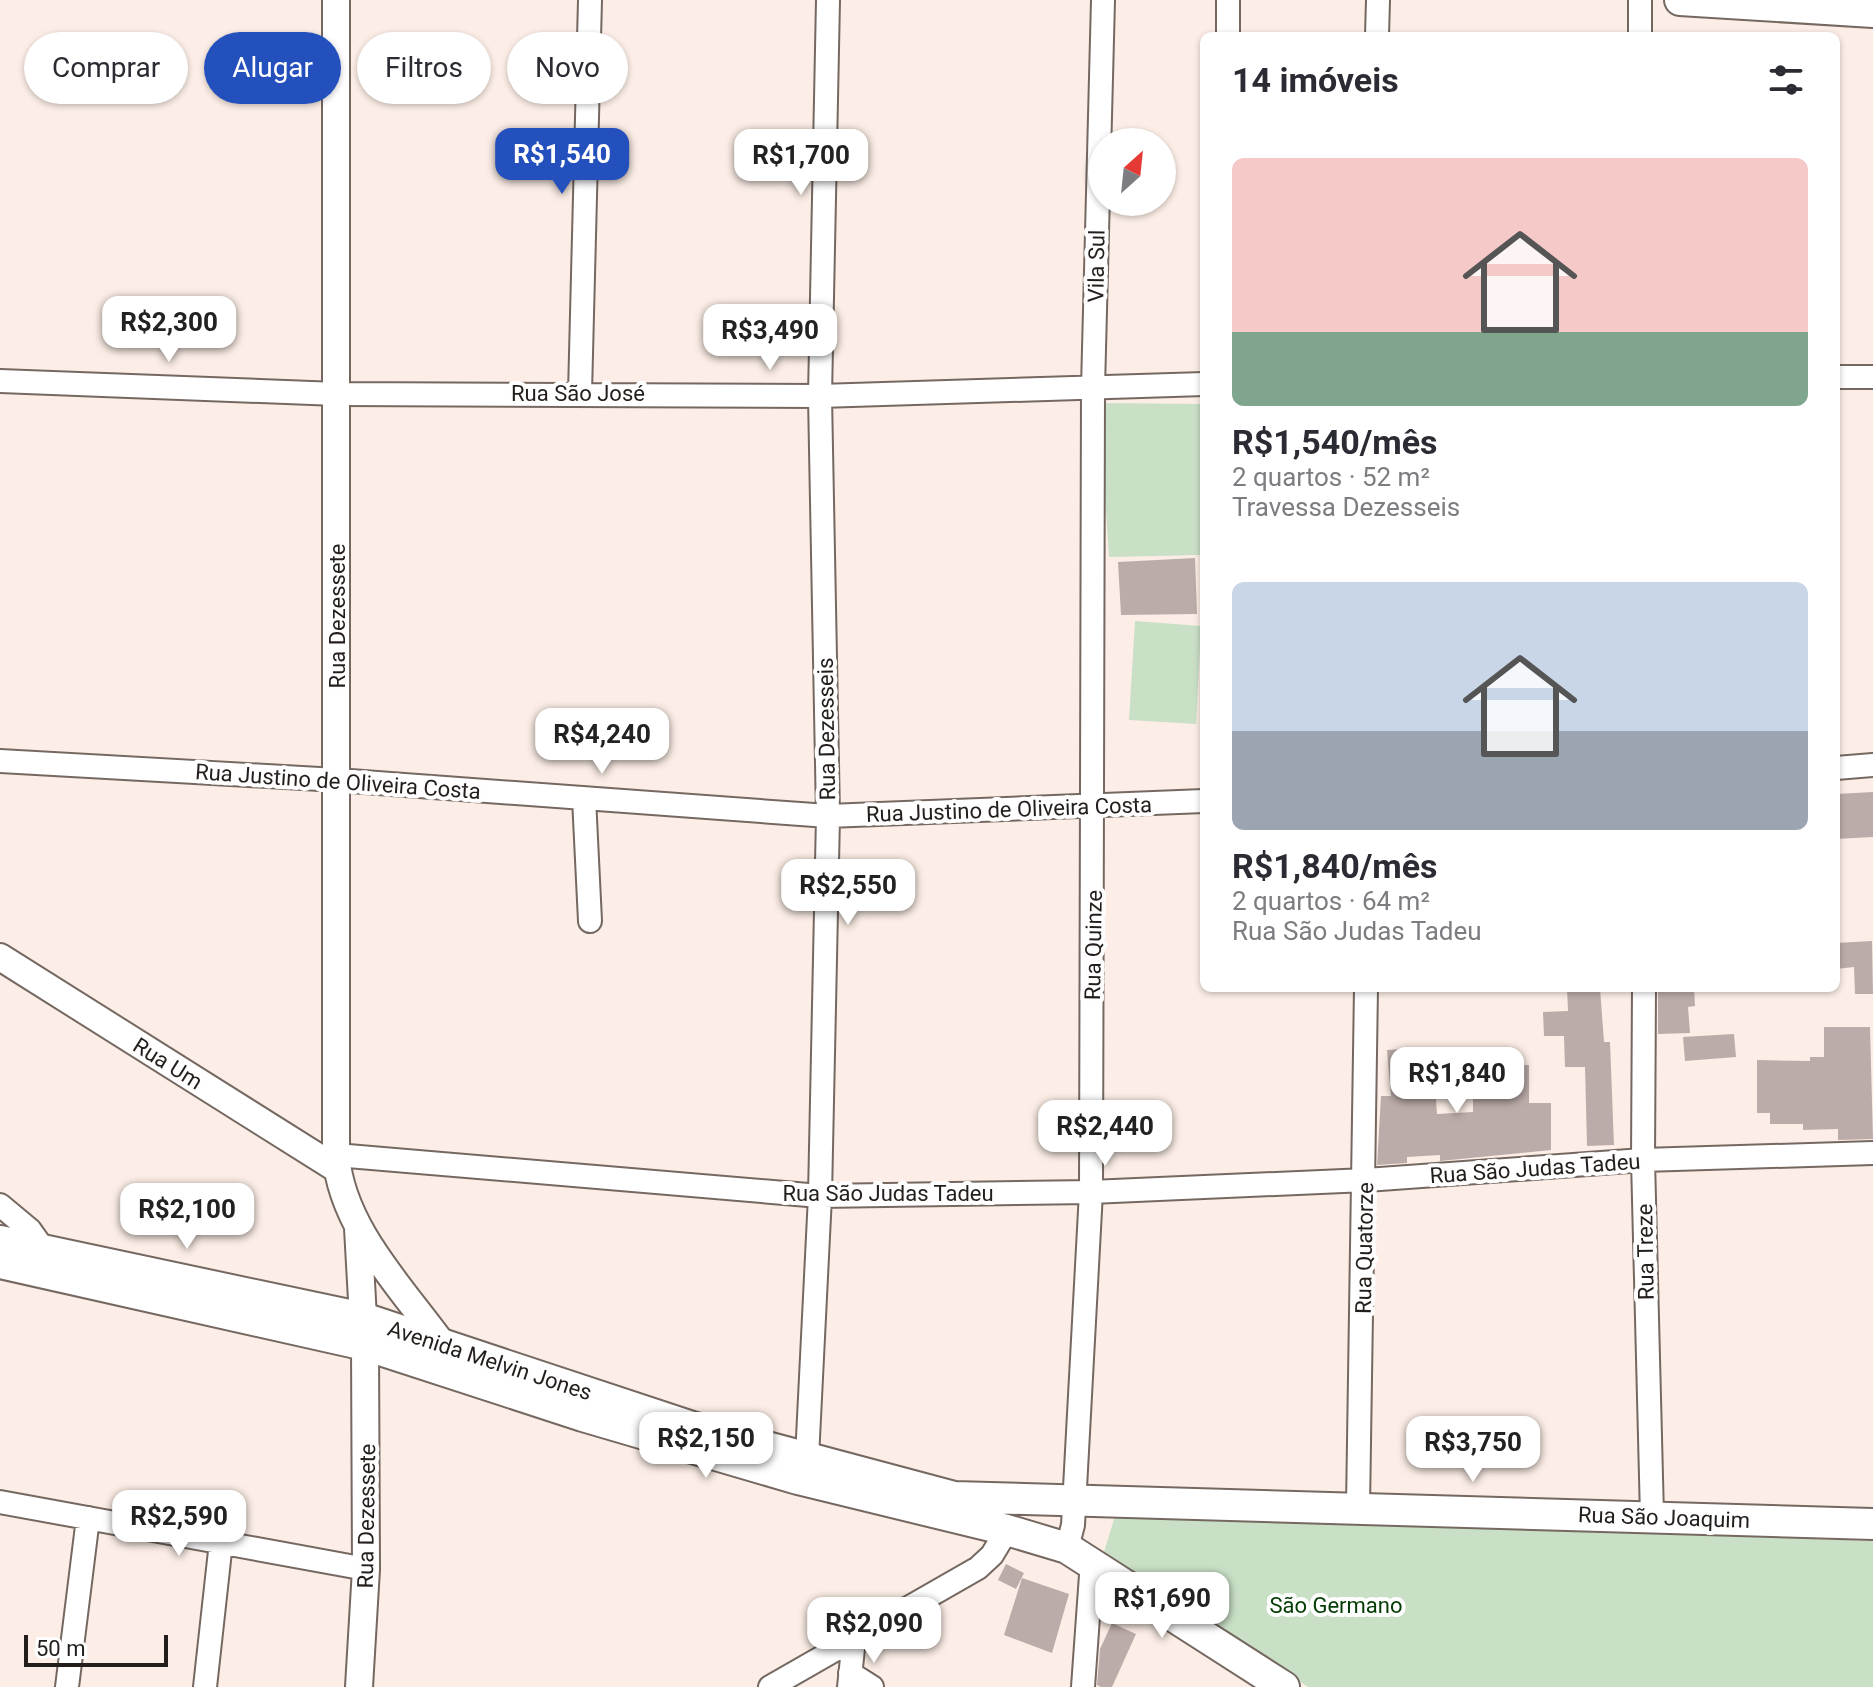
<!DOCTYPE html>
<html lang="pt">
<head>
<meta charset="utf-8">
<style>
	:root { --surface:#fff; --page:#f7f7f7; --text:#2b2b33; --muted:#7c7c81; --accent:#2450be }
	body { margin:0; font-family:Roboto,sans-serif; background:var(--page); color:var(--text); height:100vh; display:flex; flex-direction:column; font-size:30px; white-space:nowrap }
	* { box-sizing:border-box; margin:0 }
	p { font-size:26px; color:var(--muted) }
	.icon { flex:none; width:44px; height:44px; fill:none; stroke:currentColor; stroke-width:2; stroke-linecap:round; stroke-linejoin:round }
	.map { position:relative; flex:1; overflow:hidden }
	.panel { position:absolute; left:1200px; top:32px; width:640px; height:960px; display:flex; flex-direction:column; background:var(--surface); border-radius:12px; box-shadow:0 2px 6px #0004 }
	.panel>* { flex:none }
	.hud { position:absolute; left:24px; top:32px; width:760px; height:72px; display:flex; gap:16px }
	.needle { width:52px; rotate:27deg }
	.fabs { position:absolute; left:1088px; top:128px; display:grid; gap:16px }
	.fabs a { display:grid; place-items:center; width:88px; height:88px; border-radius:50%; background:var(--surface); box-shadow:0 2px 6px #0004; font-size:40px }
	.scale { position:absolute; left:24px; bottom:20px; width:144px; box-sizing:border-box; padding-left:8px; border:4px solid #231e1b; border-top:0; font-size:22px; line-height:28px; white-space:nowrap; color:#231e1b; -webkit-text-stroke:6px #fefefe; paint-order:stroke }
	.price { position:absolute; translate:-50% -68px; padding:0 18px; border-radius:16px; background:#fff; color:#222; font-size:26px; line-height:52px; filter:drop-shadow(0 2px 4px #0008) }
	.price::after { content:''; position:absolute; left:50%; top:48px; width:24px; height:18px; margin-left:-12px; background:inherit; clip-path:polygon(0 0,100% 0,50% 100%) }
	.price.current { background:var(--accent); color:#fff }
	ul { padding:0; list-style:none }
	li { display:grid; align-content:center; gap:16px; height:424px; padding:0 32px }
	li span { display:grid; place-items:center; height:248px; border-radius:12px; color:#555 }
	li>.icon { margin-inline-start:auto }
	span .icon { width:144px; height:144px; fill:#fffc; stroke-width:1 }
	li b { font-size:34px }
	h2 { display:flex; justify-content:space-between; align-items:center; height:96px; padding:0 32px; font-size:34px }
	.chip { padding:0 28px; border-radius:36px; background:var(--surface); box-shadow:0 2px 6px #0004; font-size:28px; line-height:72px }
	.chip.current { background:var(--accent); color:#fff }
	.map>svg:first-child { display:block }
	.green { fill:#c9e0c6 }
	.building { fill:#bcaca9 }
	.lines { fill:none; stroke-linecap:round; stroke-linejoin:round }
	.minor-casing { stroke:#746861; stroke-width:26 }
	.tertiary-casing { stroke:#746861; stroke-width:30 }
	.secondary-casing { stroke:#746861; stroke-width:34 }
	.minor { stroke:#fff; stroke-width:22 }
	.tertiary { stroke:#fff; stroke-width:26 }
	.secondary { stroke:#fff; stroke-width:30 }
	.labels { text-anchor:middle; stroke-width:8; stroke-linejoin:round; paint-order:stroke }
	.street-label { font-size:22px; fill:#231e1b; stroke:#fefefe }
	.park-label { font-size:22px; fill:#033c03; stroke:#fefefe }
</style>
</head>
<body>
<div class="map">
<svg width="1873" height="1687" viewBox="0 0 1873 1687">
	<rect width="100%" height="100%" fill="#fceee6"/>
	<path class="green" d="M1099 403 1204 404V575L1201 555 1109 557Z
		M1135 621 1201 626 1196 724 1129 720Z
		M1115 1516 1873 1541V1687H1308L1104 1552Z"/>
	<path class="building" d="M1195 558 1197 614 1121 615 1118 562Z
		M1873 792V837L1836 839V794Z
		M1872 941 1873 994H1855L1854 967 1836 969V943Z
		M1567 988H1600L1604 1042H1610L1614 1145 1587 1146 1585 1067H1565L1564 1036H1544L1543 1012 1568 1011Z
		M1658 988H1694L1695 1006 1688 1007 1690 1033 1658 1034Z
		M1824 1027H1870L1873 1139 1838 1140V1129L1803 1130V1124H1770V1113H1757V1060L1810 1061V1057H1824Z
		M1734 1034 1736 1057 1685 1061 1683 1037Z
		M1432 1047 1437 1114 1473 1112V1086H1502V1065H1529V1103H1551V1150L1440 1161V1155L1407 1157V1163L1377 1165 1381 1096H1391L1387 1050Z
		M1006 1564 1024 1573 1016 1589 998 1580Z
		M1022 1578 1069 1594 1052 1653 1004 1635Z
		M1112 1623 1136 1634 1112 1687H1101L1097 1685 1100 1649Z"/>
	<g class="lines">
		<defs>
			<path id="minor" d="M1228 0V36
				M1640 0V36
				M1377 36 1378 0
				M1836 377H1873
				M0 381 337 394 820 396 1204 384
				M580 393 590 0
				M0 761 337 780 828 816 1204 801
				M1836 768 1873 765
				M584 798 590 921
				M1644 988 1643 1160 1652 1516
				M336 1155 820 1196 1091 1192 1366 1180 1643 1160 1873 1153
				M0 1205 30 1230 42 1247
				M807 1458 820 1196 828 816 820 396 828 0
				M0 1502 366 1569
				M1358 1507 1366 988
				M1067 1548 1073 1525 1091 1192 1093 388 1103 0
				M850 1673 872 1687
				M67 1687 88 1518
				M205 1687 221 1542
				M770 1687 978 1568 992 1555 1007 1530
				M849 1687 854 1639
				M1083 1687 1092 1561"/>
			<path id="tertiary" d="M336 0V1155C341 1226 400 1286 440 1341
				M0 957 337 1169
				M358 1228 363 1318
				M359 1687 366 1569 365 1345"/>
			<path id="secondary" d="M1680 0 1873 12
				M0 1241 363 1318 692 1427 954 1497 1873 1524
				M0 1263 365 1345 583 1416 798 1479 1007 1530 1067 1548 1284 1687"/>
		</defs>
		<use href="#minor" class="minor-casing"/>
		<use href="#tertiary" class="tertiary-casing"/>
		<use href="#secondary" class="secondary-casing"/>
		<use href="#minor" class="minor"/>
		<use href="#tertiary" class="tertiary"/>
		<use href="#secondary" class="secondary"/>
	</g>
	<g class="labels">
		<g class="street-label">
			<text transform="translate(1096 266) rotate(-89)" y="8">Vila Sul</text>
			<text x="578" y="401">Rua São José</text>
			<text transform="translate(337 616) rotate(-90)" y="8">Rua Dezessete</text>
			<text transform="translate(826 729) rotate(-91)" y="8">Rua Dezesseis</text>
			<text transform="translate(338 781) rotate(4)" y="8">Rua Justino de Oliveira Costa</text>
			<text transform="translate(1009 809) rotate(-2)" y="8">Rua Justino de Oliveira Costa</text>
			<text transform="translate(1093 945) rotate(-89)" y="8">Rua Quinze</text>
			<text transform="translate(168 1063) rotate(32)" y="8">Rua Um</text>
			<text transform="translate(1535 1168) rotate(-4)" y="8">Rua São Judas Tadeu</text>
			<text x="888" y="1201">Rua São Judas Tadeu</text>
			<text transform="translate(1364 1248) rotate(-89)" y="8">Rua Quatorze</text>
			<text transform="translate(1645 1252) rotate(-91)" y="8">Rua Treze</text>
			<text transform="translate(490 1360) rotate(18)" y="8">Avenida Melvin Jones</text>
			<text transform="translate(366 1516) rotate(-89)" y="8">Rua Dezessete</text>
			<text transform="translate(1664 1517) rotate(2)" y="8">Rua São Joaquim</text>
		</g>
		<g class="park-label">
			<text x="1336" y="1613">São Germano</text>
		</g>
	</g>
</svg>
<div class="fabs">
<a><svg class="needle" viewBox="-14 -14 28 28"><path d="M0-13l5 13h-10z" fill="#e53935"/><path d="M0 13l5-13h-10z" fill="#7c7c81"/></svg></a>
</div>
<div class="scale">50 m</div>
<b class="price current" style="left:562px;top:196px">R$1,540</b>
<b class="price" style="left:801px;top:197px">R$1,700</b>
<b class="price" style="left:169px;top:364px">R$2,300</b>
<b class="price" style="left:770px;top:372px">R$3,490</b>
<b class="price" style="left:602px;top:776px">R$4,240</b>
<b class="price" style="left:848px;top:927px">R$2,550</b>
<b class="price" style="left:1457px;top:1115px">R$1,840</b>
<b class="price" style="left:1105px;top:1168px">R$2,440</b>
<b class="price" style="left:187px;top:1251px">R$2,100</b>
<b class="price" style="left:706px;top:1480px">R$2,150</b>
<b class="price" style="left:1473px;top:1484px">R$3,750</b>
<b class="price" style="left:179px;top:1558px">R$2,590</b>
<b class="price" style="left:1162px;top:1640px">R$1,690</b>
<b class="price" style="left:874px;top:1665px">R$2,090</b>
<div class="hud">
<a class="chip">Comprar</a>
<a class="chip current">Alugar</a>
<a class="chip">Filtros</a>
<a class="chip">Novo</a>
</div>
<section class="panel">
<h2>14 imóveis<svg class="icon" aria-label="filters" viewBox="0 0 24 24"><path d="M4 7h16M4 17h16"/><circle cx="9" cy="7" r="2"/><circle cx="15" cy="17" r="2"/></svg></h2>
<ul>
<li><span style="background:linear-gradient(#f6c9c9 70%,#7fa58c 0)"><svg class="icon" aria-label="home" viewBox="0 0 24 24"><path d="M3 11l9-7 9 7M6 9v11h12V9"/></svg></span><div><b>R$1,540/mês</b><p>2 quartos · 52 m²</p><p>Travessa Dezesseis</p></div></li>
<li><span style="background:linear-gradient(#c9d6e8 60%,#9aa5b1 0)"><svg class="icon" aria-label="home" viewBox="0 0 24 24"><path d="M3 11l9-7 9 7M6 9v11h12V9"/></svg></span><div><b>R$1,840/mês</b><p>2 quartos · 64 m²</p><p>Rua São Judas Tadeu</p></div></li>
</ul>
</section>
</div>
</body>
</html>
